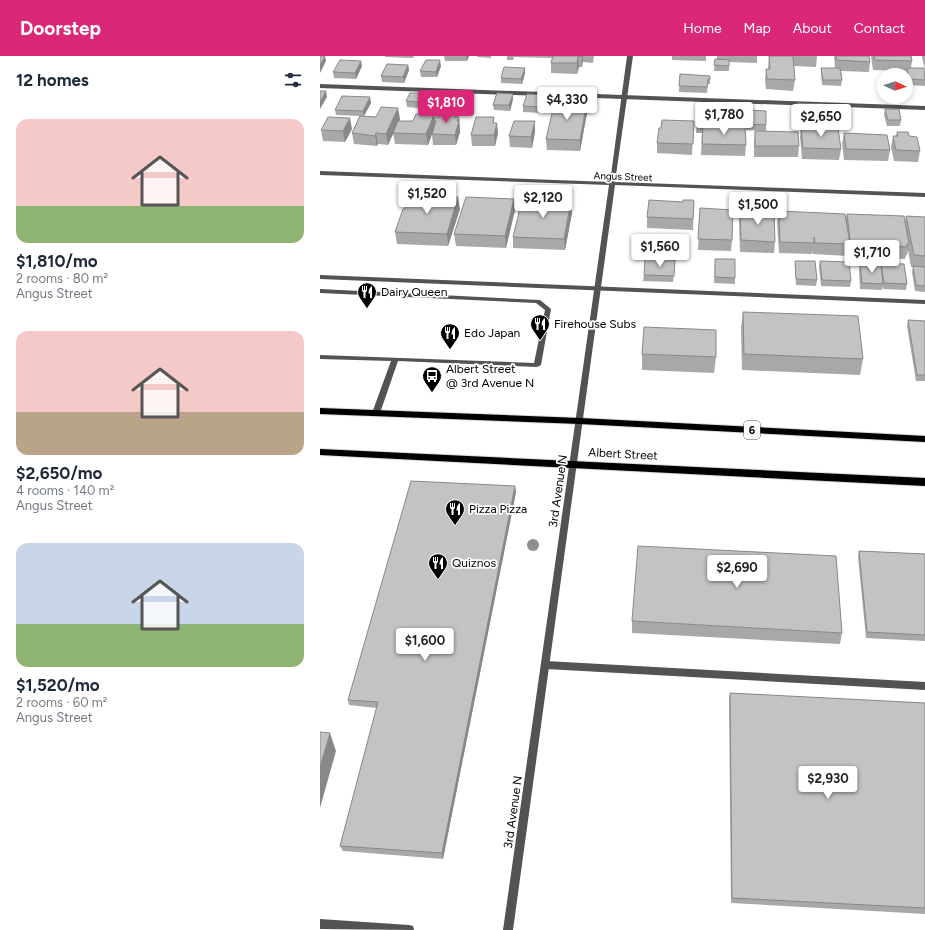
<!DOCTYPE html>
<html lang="en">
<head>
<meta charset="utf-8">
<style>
	:root { --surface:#fff; --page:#f6f6f7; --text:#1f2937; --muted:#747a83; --accent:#db2777 }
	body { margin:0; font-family:Figtree,sans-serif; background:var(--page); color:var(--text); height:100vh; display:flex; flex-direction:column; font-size:15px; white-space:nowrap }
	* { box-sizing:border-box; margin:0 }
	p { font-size:13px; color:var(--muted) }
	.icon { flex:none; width:22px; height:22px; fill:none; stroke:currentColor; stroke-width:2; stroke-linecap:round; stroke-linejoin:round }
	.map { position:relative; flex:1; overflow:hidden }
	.details { display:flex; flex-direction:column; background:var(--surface); width:320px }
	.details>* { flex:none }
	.needle { width:26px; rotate:94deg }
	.fabs { position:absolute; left:557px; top:12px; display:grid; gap:8px }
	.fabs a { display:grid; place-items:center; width:36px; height:36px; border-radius:50%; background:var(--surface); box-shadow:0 2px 6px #0003; font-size:20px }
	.price { position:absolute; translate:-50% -34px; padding:0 9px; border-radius:4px; background:#fff; color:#222; font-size:13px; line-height:26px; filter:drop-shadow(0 1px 2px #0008) }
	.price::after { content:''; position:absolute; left:50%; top:24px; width:12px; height:9px; margin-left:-6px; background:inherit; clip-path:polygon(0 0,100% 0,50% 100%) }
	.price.on { background:var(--accent); color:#fff }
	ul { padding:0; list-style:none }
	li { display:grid; align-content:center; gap:8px; height:212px; padding:0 16px }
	li span { display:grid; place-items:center; height:124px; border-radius:12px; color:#555 }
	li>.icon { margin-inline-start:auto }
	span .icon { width:72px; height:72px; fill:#fffc; stroke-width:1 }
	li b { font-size:17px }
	h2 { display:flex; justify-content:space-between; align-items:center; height:48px; padding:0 16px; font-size:17px }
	header { display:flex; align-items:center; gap:24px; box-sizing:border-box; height:56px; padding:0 20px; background:var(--accent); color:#fff }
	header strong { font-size:19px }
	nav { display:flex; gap:22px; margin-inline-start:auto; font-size:14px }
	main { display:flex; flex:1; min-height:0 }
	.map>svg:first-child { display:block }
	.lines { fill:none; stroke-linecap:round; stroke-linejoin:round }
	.primary-casing { stroke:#dbdbdb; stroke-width:2 }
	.service { fill:#535353; fill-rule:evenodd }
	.minor { fill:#535353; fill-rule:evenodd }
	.primary { fill:#000; fill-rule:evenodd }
	.tree { fill:#8e8e8e }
	.wall { fill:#a8a8a8 }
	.shaded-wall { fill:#888 }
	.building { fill:#c3c3c3; stroke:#888 }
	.labels { text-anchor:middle; stroke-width:3.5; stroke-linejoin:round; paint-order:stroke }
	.far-street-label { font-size:10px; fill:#000; stroke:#fff }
	.shield { fill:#fff; stroke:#4c4c4c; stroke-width:1 }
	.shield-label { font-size:11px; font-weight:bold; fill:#000 }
	.poi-label { font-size:12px; fill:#000; stroke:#fff; text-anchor:start }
	.street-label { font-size:12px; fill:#000; stroke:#fff }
</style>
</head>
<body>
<header>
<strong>Doorstep</strong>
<nav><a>Home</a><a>Map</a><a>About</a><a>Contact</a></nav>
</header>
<main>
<section class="details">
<h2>12 homes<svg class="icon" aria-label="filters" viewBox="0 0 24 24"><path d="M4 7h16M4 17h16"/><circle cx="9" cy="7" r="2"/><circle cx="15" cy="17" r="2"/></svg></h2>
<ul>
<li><span style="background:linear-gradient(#f6c9c9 70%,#8fb573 0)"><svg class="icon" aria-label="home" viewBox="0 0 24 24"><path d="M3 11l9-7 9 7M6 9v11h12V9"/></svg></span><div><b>$1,810/mo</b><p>2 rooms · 80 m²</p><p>Angus Street</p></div></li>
<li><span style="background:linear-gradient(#f6c9c9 65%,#b9a48a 0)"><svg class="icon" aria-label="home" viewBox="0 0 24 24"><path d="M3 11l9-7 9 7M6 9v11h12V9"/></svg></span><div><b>$2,650/mo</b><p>4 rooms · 140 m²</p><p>Angus Street</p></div></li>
<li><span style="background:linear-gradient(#c9d6e8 65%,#8fb573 0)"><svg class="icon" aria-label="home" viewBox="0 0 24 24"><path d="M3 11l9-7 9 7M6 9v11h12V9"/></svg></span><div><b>$1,520/mo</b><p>2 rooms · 60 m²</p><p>Angus Street</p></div></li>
</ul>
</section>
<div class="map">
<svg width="605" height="874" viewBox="0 0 605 874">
	<rect width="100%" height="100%" fill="#fff"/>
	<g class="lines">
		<defs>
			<path id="primary" d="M0 352 260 362 605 380V386L260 368 0 358Z
				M0 393 605 422V430L0 399Z"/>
		</defs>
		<use href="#primary" class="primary-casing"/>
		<path class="service" d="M0 28 605 50V54L0 32Z
			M0 219 605 244V248L0 223Z
			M0 233 220 244 231 253 221 309 217 311 78 305 60 357 59 359H53L52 357 71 305 0 303V299L214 307 225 254 216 247 0 237Z
			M226 605 605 626V634L226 613 223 612 221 609 223 606Z"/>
		<path class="minor" d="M307 0H313L295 126 605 137V141L295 129 193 874H183L289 129 0 119V115L290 126Z
			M0 863 89 869 93 870 94 874 0 873Z"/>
		<use href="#primary" class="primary"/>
	</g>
	<circle class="tree" cx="213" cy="489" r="6"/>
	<path class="wall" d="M65 0H94L93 2 65 1Z
		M124 0H149L147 5H125Z
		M157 0H171V2L157 1Z
		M187 0H274L273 7 263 6 262 11H259L257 18 231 17V7L232 2 194 1 193 4H187Z
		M352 0H386V5L352 4Z
		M397 0H437V7L409 6V15H394L395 3 397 4Z
		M449 0H497L496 11 474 10 475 24 473 35 446 33 445 24 446 13H448Z
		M514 0H549L550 6 549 16 521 15 522 24 521 30 502 29 501 17V12H515Z
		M551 0H591L592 5 591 12 605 20V30L588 29 586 15 553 14Z
		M602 0H605V13L602 1Z
		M88 9 89 14 84 27 62 26 61 20Z
		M42 10 36 23 14 22 13 16Z
		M121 10 117 21H101L100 15Z
		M205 12V17L202 28 181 27V22Z
		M360 18 390 20V28H388L387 37 359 36Z
		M225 39V45L222 57 203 56V50Z
		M126 41 122 54 87 51 86 45Z
		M193 43 190 55 174 54 173 49Z
		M267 46V57L260 95 227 94 226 83Z
		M51 47 44 60 80 63 79 65H93L114 59V64L119 61 136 56 137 61H139L140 76 136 89H113L112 79 108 89 75 88 73 77 68 89 58 88 57 90 34 88 32 77 40 60 16 59 15 54Z
		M477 47 506 62 505 67 478 66 476 52Z
		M377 52 402 60 414 71 426 89 425 100 381 99 382 77H376Z
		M565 53 581 64 580 70H567L564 59Z
		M426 54 446 69V75L426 74Z
		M174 61V67L178 77 175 90H152L151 79Z
		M374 65 372 99 337 97V87L341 72Z
		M481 70 521 93 519 104 482 103 480 81Z
		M32 73 25 86 3 85 1 74Z
		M435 75 479 90 478 101H434V86Z
		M215 76 212 92 190 91 189 80Z
		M577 76 589 80 600 95 598 106 574 105 571 91 573 80H576Z
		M524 77 570 94 568 105 524 104 522 88Z
		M194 143 195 154 186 192 136 190 134 178Z
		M251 145 252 157 245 194 193 192V181Z
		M363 146H374L373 174 327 172V161Z
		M380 152 412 184 411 195 378 194Z
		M85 153H140L128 190 77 188 75 176Z
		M420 154 455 186 454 197 420 196 419 165Z
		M459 155 526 162 527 158 585 166 586 160 605 161V236L595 235 592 216 593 211H591L588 194 587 199H586L585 203 566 202V199L560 198 559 205 529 204 528 197V200L493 198V195L492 198 459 197 457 167Z
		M395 203 415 222V228L394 227Z
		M475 205 497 224 496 230 476 229 475 211Z
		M500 205 531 225 530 231 501 230 499 211Z
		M561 207 587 228 586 234 563 233 562 230V234L540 233 539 214 540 208 561 209Z
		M355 210 353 226 323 225 324 219Z
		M423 256 543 303 540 319 422 314 421 272Z
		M588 264 605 265V325H596L587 270Z
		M322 298 396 301 394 317 322 314Z
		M195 430 196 436 123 803 23 795 20 790 57 652 29 649 28 644Z
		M539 495 605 498V585L546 582 538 501Z
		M312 565 522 577 520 588 312 577Z
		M410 637 605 647V858L411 847 409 643Z"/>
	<path class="shaded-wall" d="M5 0 6 5 0 17V9Z
		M146 0H149L147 5Z
		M258 0 259 11 257 18V7Z
		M262 0H263V6L262 11Z
		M120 4 121 10 117 21 116 16Z
		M41 5 42 10 36 23 35 17Z
		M88 9 89 14 84 27 83 21Z
		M205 12V17L202 28 201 23Z
		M6 35 7 41 0 53V46Z
		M126 36V41L122 54 121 48Z
		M193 38V43L190 55 189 49Z
		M225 39V45L222 57 221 51Z
		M50 41 51 47 44 60 43 55Z
		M267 46V57L260 95V84Z
		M78 52 80 63 68 89 66 78Z
		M136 56 137 65 139 61 140 76 136 89 135 79V61Z
		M114 59 115 71 112 78 108 89 106 78Z
		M30 62 32 73 25 86 23 75Z
		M215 65V76L212 92 211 81Z
		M177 67 178 77 175 90 174 79Z
		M56 77 58 88 57 90 55 80Z
		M138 141 140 153 128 190 127 178Z
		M194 143 195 154 186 192 185 180Z
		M251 145 252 157 245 194 244 183Z
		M195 430 196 436 123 803 122 797Z
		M10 677 16 695 0 752V711Z"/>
	<path class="building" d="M0 0H5L0 9Z
		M233 0H262H258L257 7H231Z
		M449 0H473L475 24 447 23 446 13H450Z
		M516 0H549L550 6 517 4Z
		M554 0H591L592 5 555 4Z
		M395 3 409 4V10L394 9Z
		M20 4 41 5 35 17 13 16Z
		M106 4H120L116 16 100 15Z
		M67 8 88 9 83 21 61 20Z
		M184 11 205 12 201 23 181 22Z
		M501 12H520L522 24H503Z
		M587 12H604L605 24 589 23Z
		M360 18 390 20V23H388L387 31 359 30Z
		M0 35H6L0 46Z
		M106 35 126 36 121 48 86 45 90 37H105Z
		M177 37 193 38 189 49H173Z
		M207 38 225 39 221 51 203 50Z
		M22 40 50 41 43 55 15 54Z
		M235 45 267 46 260 84 226 83Z
		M477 47 504 48 506 62 479 61Z
		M61 51 78 52 66 78 56 77 55 80 32 77 40 60 56 61Z
		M377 52 402 53V60L414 61V71L383 70V71H376Z
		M565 53H579L581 64H568Z
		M426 54 446 55V69L426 68Z
		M121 56H136L135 61H139L137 65H139L135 79 112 78 116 65H114L115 61H119Z
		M96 58 114 59 106 78 73 77 78 65H93Z
		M8 61 30 62 23 75 1 74Z
		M156 61H174L173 67H177L174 79H151Z
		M342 64 374 65 373 88 337 87 339 72H341Z
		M194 65H215L211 81 189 80Z
		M383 70 425 71 426 89 382 88Z
		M481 70 518 72 521 93 483 92Z
		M435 75 478 76 479 90H435Z
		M577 76H588L589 80 597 81 600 95 576 94 573 80H578Z
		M524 77 567 79 570 94 526 93Z
		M90 139 138 141 127 178 75 176 83 153H85Z
		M146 141 194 143 185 180 134 178Z
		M202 144 251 145 244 183 193 181Z
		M329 144 363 146V144H373L374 146 373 163 327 161Z
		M380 152 413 154 412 184 378 183Z
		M420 154 454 155 455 186 421 184Z
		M459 155 525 158 530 188 495 187 494 181V187L460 186Z
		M527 158 584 160 589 188H587V191L568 190V187H560L561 194 531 192Z
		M586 160 605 161V200L594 199Z
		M325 203 355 204 354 220 324 219Z
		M395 203H415V222L395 221Z
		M475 205H495L497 224 476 223Z
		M500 205 529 206 531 225 502 224Z
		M561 207 584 208 587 228 564 227Z
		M540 208 561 209 563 228 542 227Z
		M593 210 605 211V230L596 229Z
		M423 256 538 260 543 303 424 298Z
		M588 264 605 265V319H597Z
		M324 271 396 274V301L322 298Z
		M91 425 195 430 122 797 20 790 58 646 28 644Z
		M318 490 516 500 522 577 312 565Z
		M539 495 605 498V579L547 576Z
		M410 637 605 647V852L412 842Z
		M0 676 10 677 0 711Z"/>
	<defs>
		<symbol id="restaurant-pin" viewBox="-11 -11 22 30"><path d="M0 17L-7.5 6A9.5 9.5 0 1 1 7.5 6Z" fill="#000" stroke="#fff"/><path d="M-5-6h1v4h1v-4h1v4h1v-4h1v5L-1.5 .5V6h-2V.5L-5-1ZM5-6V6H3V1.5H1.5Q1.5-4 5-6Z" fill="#fff"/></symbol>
		<symbol id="bus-pin" viewBox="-11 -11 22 30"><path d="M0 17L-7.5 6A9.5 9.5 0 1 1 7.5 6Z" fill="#000" stroke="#fff"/><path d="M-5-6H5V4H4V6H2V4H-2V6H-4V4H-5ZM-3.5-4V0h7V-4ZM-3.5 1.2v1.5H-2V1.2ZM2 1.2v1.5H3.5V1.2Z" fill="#fff"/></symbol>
	</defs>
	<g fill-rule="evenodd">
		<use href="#restaurant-pin" x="36" y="225" width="22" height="30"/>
		<use href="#restaurant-pin" x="209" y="257" width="22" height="30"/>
		<use href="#restaurant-pin" x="119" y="266" width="22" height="30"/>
		<use href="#bus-pin" x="101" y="309" width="22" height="30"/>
		<use href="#restaurant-pin" x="124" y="442" width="22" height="30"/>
		<use href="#restaurant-pin" x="107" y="496" width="22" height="30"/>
	</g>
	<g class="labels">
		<g class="far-street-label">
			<text transform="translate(303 120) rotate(2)" y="4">Angus Street</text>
		</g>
		<rect class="shield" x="424" y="365" width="16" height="18" rx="3"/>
		<g class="shield-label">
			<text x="432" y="378">6</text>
		</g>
		<g class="poi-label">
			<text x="61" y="240">Dairy Queen</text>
			<text x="234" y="272">Firehouse Subs</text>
			<text x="144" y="281">Edo Japan</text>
			<text x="126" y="317">Albert Street<tspan x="126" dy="14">@ 3rd Avenue N</tspan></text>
			<text x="149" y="457">Pizza Pizza</text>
			<text x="132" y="511">Quiznos</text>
		</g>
		<g class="street-label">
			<text transform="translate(303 398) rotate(3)" y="4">Albert Street</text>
			<text transform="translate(238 435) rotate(-82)" y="4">3rd Avenue N</text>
			<text transform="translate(193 756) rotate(-82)" y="4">3rd Avenue N</text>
		</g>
	</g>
</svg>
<div class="fabs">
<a><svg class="needle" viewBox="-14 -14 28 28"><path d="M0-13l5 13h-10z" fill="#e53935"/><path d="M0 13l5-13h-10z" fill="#747a83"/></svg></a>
</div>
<b class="price" style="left:247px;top:65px">$4,330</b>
<b class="price on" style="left:126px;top:68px">$1,810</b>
<b class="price" style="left:404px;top:80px">$1,780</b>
<b class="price" style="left:501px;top:82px">$2,650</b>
<b class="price" style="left:107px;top:159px">$1,520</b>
<b class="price" style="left:223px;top:163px">$2,120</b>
<b class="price" style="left:438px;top:170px">$1,500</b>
<b class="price" style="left:340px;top:212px">$1,560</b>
<b class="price" style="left:552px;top:218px">$1,710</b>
<b class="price" style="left:417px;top:533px">$2,690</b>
<b class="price" style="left:105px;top:606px">$1,600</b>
<b class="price" style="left:508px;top:744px">$2,930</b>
</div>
</main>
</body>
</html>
